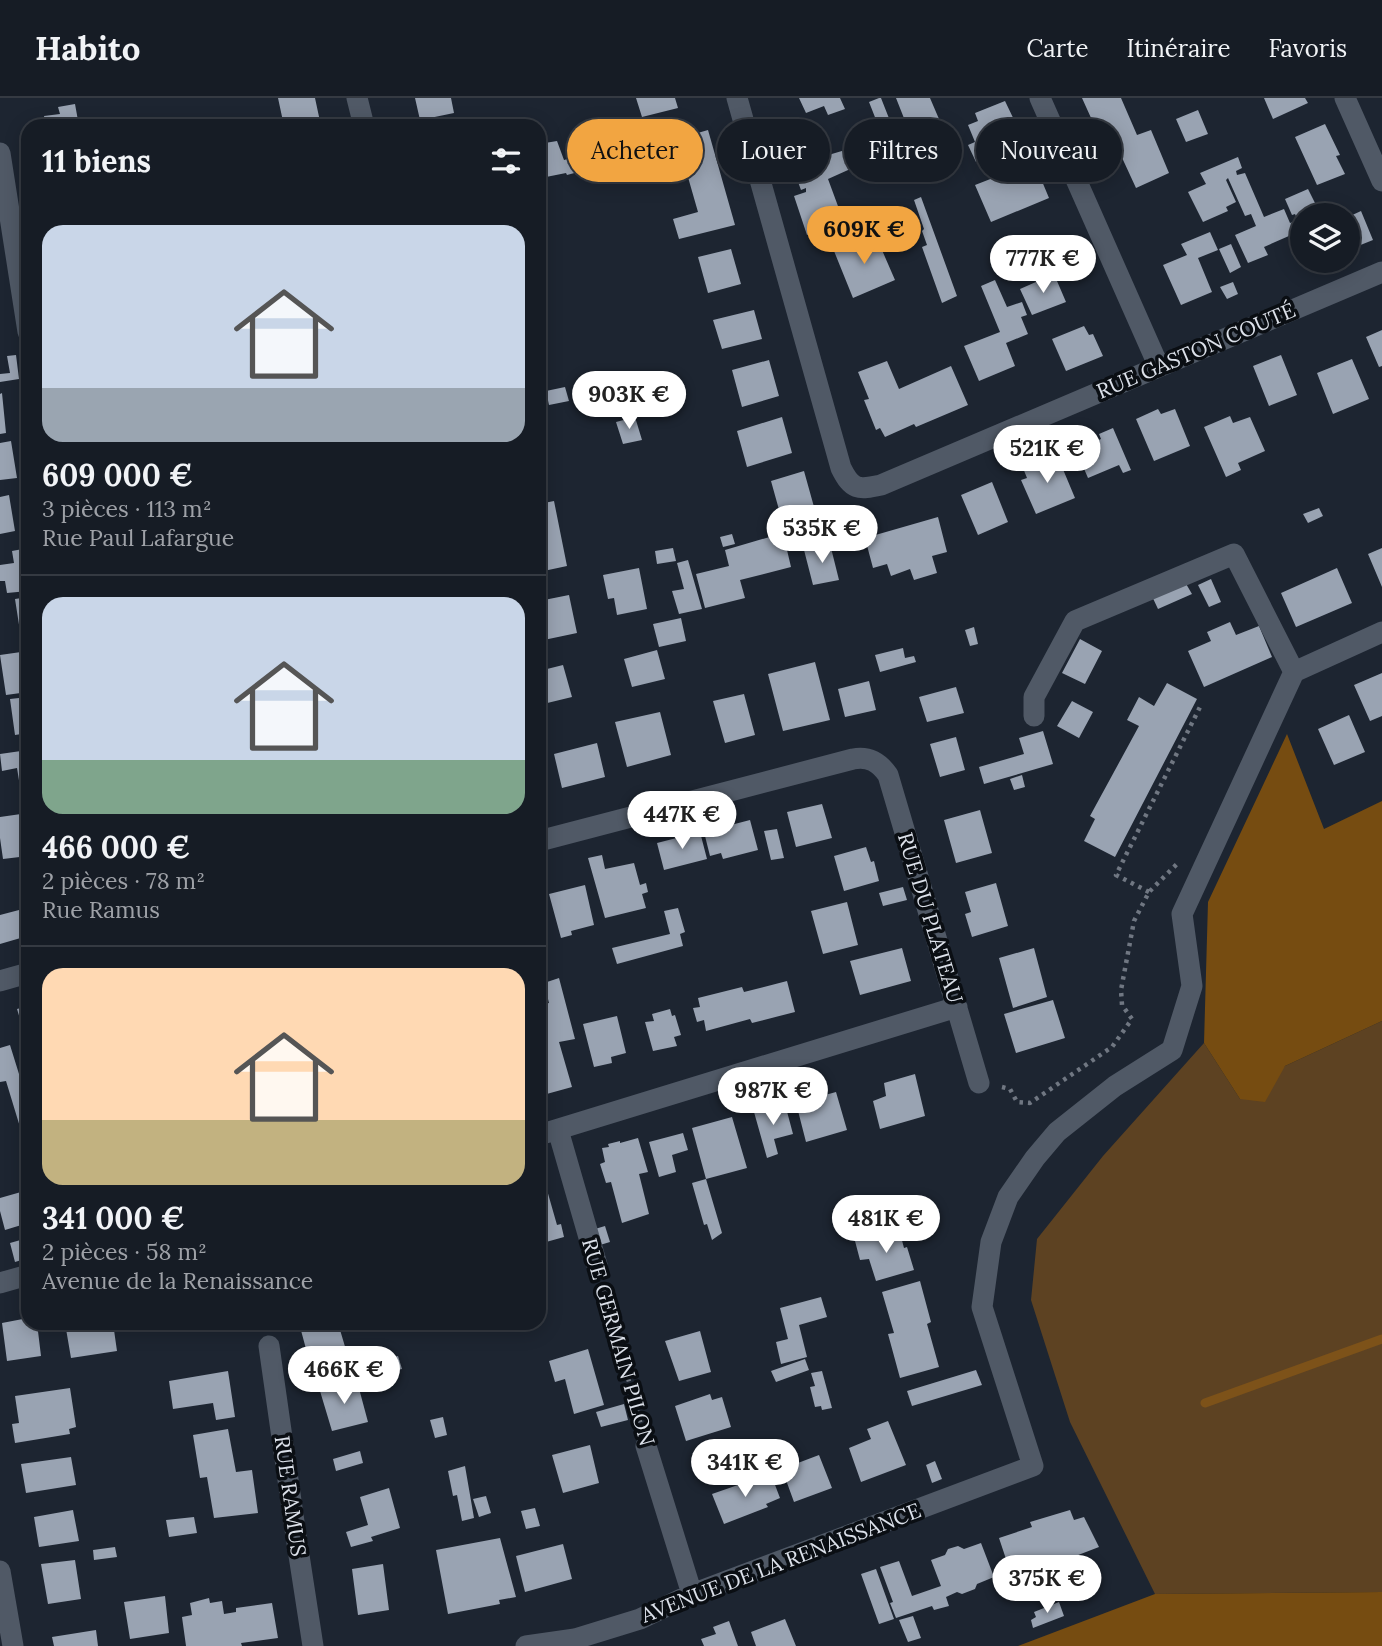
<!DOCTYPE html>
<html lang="fr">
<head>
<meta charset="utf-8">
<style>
	:root { --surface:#161c25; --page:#232932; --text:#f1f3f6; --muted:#9ea1a7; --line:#353a42; --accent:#f2a541 }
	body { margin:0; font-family:Lora,serif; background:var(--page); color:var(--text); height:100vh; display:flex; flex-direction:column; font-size:26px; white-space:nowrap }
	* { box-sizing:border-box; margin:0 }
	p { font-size:23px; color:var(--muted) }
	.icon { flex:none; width:38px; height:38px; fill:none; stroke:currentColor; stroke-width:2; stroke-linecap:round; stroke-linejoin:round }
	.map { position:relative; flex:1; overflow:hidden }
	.panel { position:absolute; left:21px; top:21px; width:525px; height:1211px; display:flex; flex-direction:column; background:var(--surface); border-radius:21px; box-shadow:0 4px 18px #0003,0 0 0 2px var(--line) }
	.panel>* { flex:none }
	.top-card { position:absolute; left:567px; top:21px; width:665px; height:63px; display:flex; gap:14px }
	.tools { position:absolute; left:1290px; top:105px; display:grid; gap:14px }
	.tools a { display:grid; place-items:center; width:70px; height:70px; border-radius:50%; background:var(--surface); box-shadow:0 4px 18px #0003,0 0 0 2px var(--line); font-size:35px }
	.price { position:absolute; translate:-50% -60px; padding:0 16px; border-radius:24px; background:#fff; color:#222; font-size:23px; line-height:46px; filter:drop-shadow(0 2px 4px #0008) }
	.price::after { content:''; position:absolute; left:50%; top:42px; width:21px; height:16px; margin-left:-10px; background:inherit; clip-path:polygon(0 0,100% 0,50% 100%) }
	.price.current { background:var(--accent); color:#111 }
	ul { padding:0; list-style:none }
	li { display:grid; align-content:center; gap:14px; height:371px; padding:0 21px }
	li+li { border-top:2px solid var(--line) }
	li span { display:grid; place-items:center; height:217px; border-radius:21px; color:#555 }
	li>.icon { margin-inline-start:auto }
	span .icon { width:126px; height:126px; fill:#fffc; stroke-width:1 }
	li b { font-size:30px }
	h2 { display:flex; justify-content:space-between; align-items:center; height:84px; padding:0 21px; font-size:30px }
	.pill { padding:0 24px; border-radius:32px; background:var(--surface); box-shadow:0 4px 18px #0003,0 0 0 2px var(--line); font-size:24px; line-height:63px }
	.pill.current { background:var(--accent); color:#111 }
	header { display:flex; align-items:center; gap:42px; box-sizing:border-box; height:98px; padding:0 35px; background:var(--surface); border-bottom:2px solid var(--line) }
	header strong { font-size:33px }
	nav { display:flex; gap:38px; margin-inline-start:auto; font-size:24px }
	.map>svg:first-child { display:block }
	.green { fill:#5d4222 }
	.forest { fill:#764c11 }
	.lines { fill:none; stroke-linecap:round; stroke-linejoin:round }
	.stream { stroke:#7d5219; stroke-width:9 }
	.building { fill:#99a3b2 }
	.path { stroke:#707782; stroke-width:4.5; stroke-dasharray:3.5 5; stroke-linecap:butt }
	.street { stroke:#505966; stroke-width:21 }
	.labels { text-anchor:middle; stroke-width:7; stroke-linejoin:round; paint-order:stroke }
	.street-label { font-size:21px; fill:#dce1ea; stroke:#0a0e13 }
</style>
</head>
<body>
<header>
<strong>Habito</strong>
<nav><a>Carte</a><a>Itinéraire</a><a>Favoris</a></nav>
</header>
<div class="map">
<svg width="1382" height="1548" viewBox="0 0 1382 1548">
	<rect width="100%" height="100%" fill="#1d2531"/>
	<path class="green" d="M1382 923V1494L1155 1496 1070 1324 1031 1202 1037 1141 1103 1058 1204 945 1240 1001 1285 968Z"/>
	<path class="forest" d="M1287 636 1324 731 1382 703V923L1285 968 1265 1004 1240 1001 1204 945 1208 804Z
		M1382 1494V1548H1018L1155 1496Z"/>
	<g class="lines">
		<path class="stream" d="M1205 1305 1382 1241"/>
	</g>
	<path class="building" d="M278 0H315L321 28H284Z
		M415 0H451L454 15 420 22Z
		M636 0H675L678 10 642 19Z
		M799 0H840L845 11 828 17 824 8 806 15Z
		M879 0H881L894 33 882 37 869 4Z
		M896 0H930L939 21 923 28 925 32 911 38Z
		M1082 0H1121L1137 37 1151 32 1169 75 1136 90 1112 38 1101 42Z
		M1264 0H1305L1308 5 1273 21Z
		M1005 3 1017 28 1021 27 1030 48 986 67 983 61 976 64 968 47 975 44 968 27 978 23 975 15Z
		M75 6 79 28H46L44 18 60 16 58 9Z
		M1198 12 1208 36 1186 44 1176 21Z
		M1325 26 1340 57 1336 58 1345 76 1317 87 1295 39Z
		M807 27 810 41 815 40 824 65 828 64 825 58 852 50 857 68 828 81 842 119 824 126 826 130 807 137 794 98 806 94V90L801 92 781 38Z
		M708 32 735 127 679 141 673 121 698 114 677 41Z
		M557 43 564 62 589 55 593 70 567 77 566 75 546 79 539 53V46Z
		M1238 59 1242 70 1236 73 1237 77 1245 75 1264 119 1284 111 1290 125 1293 124 1298 134 1264 149 1268 157 1248 165 1235 137 1256 128 1251 116 1245 118 1228 80 1226 82 1236 104 1226 109 1228 113 1203 124 1188 94 1206 86 1200 75Z
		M1034 64 1049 100 991 124 975 87Z
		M1308 91 1316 107 1309 110 1312 117H1302V131L1295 116 1292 117 1285 101Z
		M921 99 957 198 942 205 922 149 927 147 922 133 924 131 914 102Z
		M1361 113 1373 142 1348 152V119Z
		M1210 134 1218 152 1198 160 1212 194 1181 207 1163 167 1187 157 1181 146Z
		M875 136 895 182 853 200 834 153Z
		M1231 146 1241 169 1230 175 1219 151Z
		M731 151 741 186 708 195 698 159Z
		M1054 176 1066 204 1032 217 1020 191Z
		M995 182 1007 209 1022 204 1027 217 1021 219 1028 236 1006 245 1015 268 979 283 964 248 1000 234 981 188Z
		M1233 184 1238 196 1227 201 1220 189Z
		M754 212 762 241 722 251 713 222Z
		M1084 228 1089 237 1093 236 1103 258 1066 273 1052 241Z
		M1382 232V268L1379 269 1366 239Z
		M16 257 19 281 0 284V276L10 275 7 258Z
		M1281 257 1297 297 1269 308 1253 268Z
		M1352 261 1369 301 1333 316 1317 275Z
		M769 262 779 298 742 309 732 272Z
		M887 263 899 291 951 268 968 307 916 329 914 326 885 339 880 330 876 332 864 302 869 301 858 274Z
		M565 289 569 303 549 307 546 293Z
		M2 295 6 335 0 336V296Z
		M1158 311 1161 316 1175 311 1190 348 1154 363 1136 321Z
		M1230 318 1233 325 1250 319 1265 353 1238 365 1241 372 1226 379 1204 329Z
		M635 319 642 342 623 346 616 324Z
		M782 319 792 355 747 369 737 333Z
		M1113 330 1131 372 1123 375 1119 367 1088 380 1076 352 1101 341 1099 336Z
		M11 343 17 380 0 382V345Z
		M1057 357 1075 400 1036 416 1021 382 1027 380 1023 370Z
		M804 373 816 416 783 426 771 383Z
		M992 384 1008 424 978 437 961 397Z
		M9 397 15 433 0 436V399Z
		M554 403 567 468 539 474V406Z
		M1319 410 1323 418 1308 425 1303 416Z
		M938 419 947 454 932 458 937 475 914 482 910 471 891 478 887 466 873 470 865 440Z
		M783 435 791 469 740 482 745 500 705 510 696 476 729 468 725 452Z
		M732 436 735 446 723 449 720 439Z
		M830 446 839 482 813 487 804 452Z
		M28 450V493L7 495 5 483H0V467L14 465 12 453Z
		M673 450 676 463 657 466 655 453Z
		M1382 450V489L1368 456Z
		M688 462 702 511 679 516 672 493 684 491 677 465Z
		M639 470 647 511 617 517 614 500 608 501 603 477Z
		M1337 470 1352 505 1296 529 1281 495Z
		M1182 479 1192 496 1158 511 1150 494Z
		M1211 481 1221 504 1209 509 1198 487Z
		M569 497 577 535 539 543V503Z
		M28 499V545L22 546 15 501Z
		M681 520 686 543 659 549 653 526Z
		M1230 524 1236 537 1259 528 1272 559 1204 589 1188 553 1211 543 1207 534Z
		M974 529 978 546 970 548 965 532Z
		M1080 541 1102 553 1085 586 1062 575Z
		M903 550 905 560 914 558 916 564 880 574 875 557Z
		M657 552 665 581 632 589 624 561Z
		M28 553V594L6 597 0 557Z
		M815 564 830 622 783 633 768 576Z
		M563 567 572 599 539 607V573Z
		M1382 575V618L1370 623 1354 587Z
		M869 583 876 612 845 619 838 591Z
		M1167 585 1197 601 1115 759 1084 743 1095 721 1090 718 1139 628 1127 622 1139 599 1154 608Z
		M956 589 964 615 927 624 919 599Z
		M744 596 755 637 725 645 713 603Z
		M28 599V635L15 637 10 601Z
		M1072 603 1093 614 1079 640 1057 628Z
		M660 614 671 657 627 669 615 624Z
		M1349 617 1365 654 1334 667 1318 631Z
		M1043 633 1053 666 984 686 979 669 1024 656 1019 640Z
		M956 639 965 672 940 679 930 646Z
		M597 645 605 679 562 690 554 656Z
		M28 652V694L21 695 17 670 2 673 0 656Z
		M1022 677 1025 689 1014 692 1010 681Z
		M822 706 832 740 796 749 787 714Z
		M980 712 992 755 956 765 944 722Z
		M28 715V758L3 761 0 740V719Z
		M750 722 758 752 723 761 721 755 710 758 704 734Z
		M777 731 784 760 771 762 764 733Z
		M700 734 707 761 664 772 657 745Z
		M866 749 871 764 874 763 879 783 844 793 834 758Z
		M602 757 605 771 634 765 640 787 646 785 648 794 642 796 646 810 605 820 588 760Z
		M996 785 1008 828 972 839 965 816 971 814 965 794Z
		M585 787 594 827 571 833 572 837 561 840 549 796Z
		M903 789 907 802 883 808 879 795Z
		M847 804 858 847 823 856 811 813Z
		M678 810 685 834 680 836 683 848 617 866 612 850 670 836 664 813Z
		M19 812 24 839 0 846V817Z
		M902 850 911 883 860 897 850 863Z
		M1034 850 1047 899 1013 910 999 860Z
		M559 880 575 941 559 944 572 989 543 997 539 980V954L546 953 539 927 547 925 543 906 549 905 544 885Z
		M787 883 795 914 752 925 750 921 706 933 704 922 697 924 693 910 700 909 698 900 742 889 744 894Z
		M1053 902 1065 940 1016 955 1004 916Z
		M28 908V943L27 944 17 911Z
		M670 911 672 918 675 917 681 937 674 939 677 948 653 953 645 924 654 923 652 916Z
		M617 918 626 955 611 959 612 965 594 969 583 926Z
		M10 947 28 1005V1027L20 1029 6 983 0 984V950Z
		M915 976 925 1018 880 1031 873 1003 886 998 884 985Z
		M836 994 847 1032 806 1044 796 1005Z
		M785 1006 793 1036 774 1041 778 1056 767 1060 754 1014Z
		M732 1019 747 1070 706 1081 692 1030Z
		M683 1035 688 1052 672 1057 676 1074 659 1079 649 1044Z
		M638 1040 648 1074 639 1076 649 1116 622 1125 611 1084 606 1085 600 1066 605 1064 602 1050 609 1049 608 1046 620 1043V1045Z
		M543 1078 557 1127 561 1126 564 1139 539 1146V1080Z
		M706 1081 722 1135 712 1142 707 1126 704 1127 692 1085Z
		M28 1092V1125L5 1132 0 1113V1100Z
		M605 1128 610 1144 600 1147 595 1131Z
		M899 1131 904 1150 907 1149 914 1172 876 1183 869 1161 860 1162 855 1143Z
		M24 1141 28 1152V1160L15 1164 10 1145Z
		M920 1183 931 1224 927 1226 939 1269 900 1280 888 1236 894 1235 882 1194Z
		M821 1199 827 1219 799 1227 807 1259 781 1266 776 1244 788 1241 780 1210Z
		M28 1220V1225H37L41 1258 7 1263 2 1225Z
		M65 1225H113L117 1253 71 1260Z
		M299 1225H338L346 1252 343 1253 348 1272 318 1281 312 1262H309Z
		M700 1233 711 1274 679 1283 665 1243Z
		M588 1251 604 1307 574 1316 565 1281 555 1284 549 1263Z
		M398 1258 402 1271 377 1277 373 1265Z
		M805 1261 809 1272 776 1284 771 1273Z
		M976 1272 982 1287 912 1308 907 1293Z
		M228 1273 235 1319 216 1322 213 1305 173 1311 169 1283Z
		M822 1273 832 1310 822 1312 821 1308 815 1309 810 1289 815 1288 811 1275Z
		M357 1283 368 1324 332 1333 320 1293Z
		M70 1290 76 1329 69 1331 70 1336 15 1345 12 1326 19 1325 15 1298Z
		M710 1296 712 1302 722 1299 731 1329 686 1343 675 1308Z
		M624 1306 628 1322 601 1329 596 1314Z
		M443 1319 447 1337 435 1340 430 1322Z
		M888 1323 906 1367 861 1384 849 1350 871 1341 867 1331Z
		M228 1331 236 1374 252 1372 258 1415 214 1420 207 1379 200 1380 193 1337Z
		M590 1347 599 1385 563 1395 552 1357Z
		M360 1353 363 1365 336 1373 333 1361Z
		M819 1357 832 1390 794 1404 782 1371Z
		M71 1359 76 1387 26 1395 21 1366Z
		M935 1363 942 1381 932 1385 926 1367Z
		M465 1368 474 1420 462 1423 457 1397 453 1398 448 1373Z
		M772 1379 780 1400 766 1406 768 1409 724 1426 712 1396 758 1380 759 1384Z
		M389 1390 400 1430 371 1439 373 1443 351 1449 346 1434 368 1427 360 1399Z
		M486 1398 491 1415 479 1419 473 1401Z
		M535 1410 540 1428 526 1431 521 1413Z
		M73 1412 79 1443 39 1449 34 1419Z
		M1070 1412 1074 1422 1084 1419 1099 1449 1047 1469 1042 1457 1009 1470 999 1440 1032 1429 1030 1424Z
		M194 1419 197 1435 169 1439 166 1422Z
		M500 1440 516 1499 499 1502 500 1506 448 1516 436 1452Z
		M981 1445 994 1479 977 1486 975 1491 962 1496 957 1494 946 1499 949 1508 934 1512 932 1508 896 1520 890 1505 893 1504 880 1469 899 1463 912 1498 941 1488 931 1462 945 1457 948 1451 958 1448 964 1451Z
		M563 1446 572 1481 525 1494 516 1458Z
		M115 1449 117 1459 94 1462 93 1452Z
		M75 1462 81 1501 48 1506 41 1466Z
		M383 1466 389 1512 358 1517 352 1471Z
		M876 1471 894 1521 879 1526 861 1476Z
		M165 1498 169 1535 130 1541 124 1504Z
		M209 1500 210 1505 222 1503 224 1516 236 1514V1510L272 1505 278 1540 241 1545 242 1548H186L182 1519 192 1517 190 1505Z
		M1059 1504 1064 1518 1033 1530 1031 1522 1036 1519 1034 1514Z
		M913 1518 921 1540 908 1544 899 1522Z
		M785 1521 796 1548H756L751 1534Z
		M729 1523 738 1548H704L701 1541 716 1536 713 1529Z
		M96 1532 98 1548H54L52 1539Z"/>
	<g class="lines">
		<path class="path" d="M1149 794 1116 777 1200 609
			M1002 989 1010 991 1017 1004 1030 1005 1112 949 1132 921 1122 907 1121 892 1134 823 1149 794 1177 766
			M603 1190 641 1327"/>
		<path class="street" d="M357 0 364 28
			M737 0 841 370C852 392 858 392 881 387L1382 174
			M1040 0 1159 269
			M1345 0 1382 83
			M0 55 28 234
			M1034 618V599L1075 523 1234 456 1294 574
			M539 743 853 661C869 658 879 664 888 677L979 985
			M0 883 28 875
			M558 1032 597 1167
			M539 1037 957 909
			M0 1185 28 1177
			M269 1248 296 1438 313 1548
			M646 1348 692 1496
			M0 1473 13 1548
			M526 1548 575 1541 640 1521 692 1496 1033 1368 982 1209 991 1144 1008 1099 1035 1060 1057 1034 1115 988 1172 952 1192 888 1182 816 1294 574 1382 534"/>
	</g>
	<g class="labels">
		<g class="street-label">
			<text transform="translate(1196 253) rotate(-23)" y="7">RUE GASTON COUTÉ</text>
			<text transform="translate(930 820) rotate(73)" y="7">RUE DU PLATEAU</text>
			<text transform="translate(618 1244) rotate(74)" y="7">RUE GERMAIN PILON</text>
			<text transform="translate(290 1398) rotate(82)" y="7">RUE RAMUS</text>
			<text transform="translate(781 1465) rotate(-21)" y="7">AVENUE DE LA RENAISSANCE</text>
		</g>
	</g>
</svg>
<div class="tools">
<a><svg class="icon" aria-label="layers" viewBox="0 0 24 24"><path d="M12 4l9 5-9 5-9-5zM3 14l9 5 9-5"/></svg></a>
</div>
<b class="price current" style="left:864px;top:168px">609K €</b>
<b class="price" style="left:1043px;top:197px">777K €</b>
<b class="price" style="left:629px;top:333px">903K €</b>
<b class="price" style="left:1047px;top:387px">521K €</b>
<b class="price" style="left:822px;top:467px">535K €</b>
<b class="price" style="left:682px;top:753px">447K €</b>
<b class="price" style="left:773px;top:1029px">987K €</b>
<b class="price" style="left:886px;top:1157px">481K €</b>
<b class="price" style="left:344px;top:1308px">466K €</b>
<b class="price" style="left:745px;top:1401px">341K €</b>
<b class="price" style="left:1047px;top:1517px">375K €</b>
<div class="top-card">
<a class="pill current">Acheter</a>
<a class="pill">Louer</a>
<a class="pill">Filtres</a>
<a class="pill">Nouveau</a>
</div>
<section class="panel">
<h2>11 biens<svg class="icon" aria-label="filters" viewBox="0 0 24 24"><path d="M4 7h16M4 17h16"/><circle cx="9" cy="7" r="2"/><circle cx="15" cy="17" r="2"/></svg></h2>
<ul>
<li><span style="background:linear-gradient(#c9d6e8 75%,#9aa5b1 0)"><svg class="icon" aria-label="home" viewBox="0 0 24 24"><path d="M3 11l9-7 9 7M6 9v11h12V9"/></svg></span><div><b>609 000 €</b><p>3 pièces · 113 m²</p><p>Rue Paul Lafargue</p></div></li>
<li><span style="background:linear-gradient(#c9d6e8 75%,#7fa58c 0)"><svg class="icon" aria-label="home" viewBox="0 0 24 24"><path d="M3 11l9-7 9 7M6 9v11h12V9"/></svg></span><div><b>466 000 €</b><p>2 pièces · 78 m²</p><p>Rue Ramus</p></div></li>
<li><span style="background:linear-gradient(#ffd9b3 70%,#c2b280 0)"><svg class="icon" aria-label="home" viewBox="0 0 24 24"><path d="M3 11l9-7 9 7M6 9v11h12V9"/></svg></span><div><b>341 000 €</b><p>2 pièces · 58 m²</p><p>Avenue de la Renaissance</p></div></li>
</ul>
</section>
</div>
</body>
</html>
